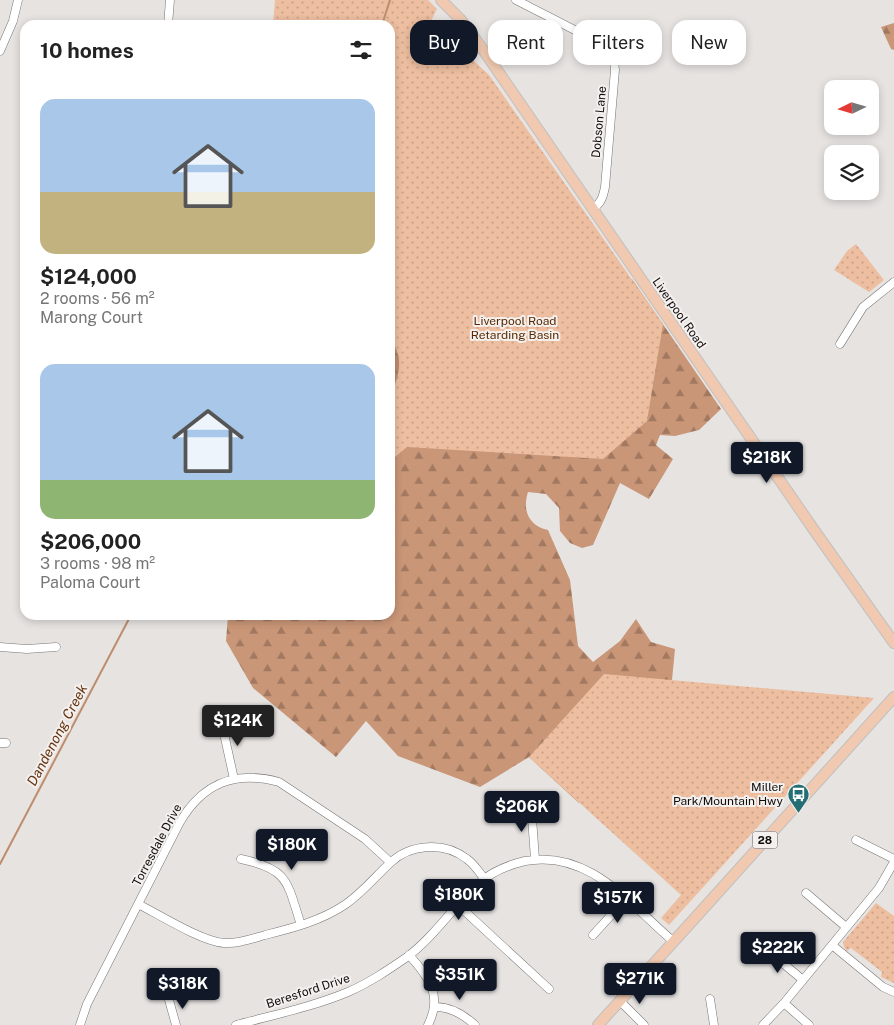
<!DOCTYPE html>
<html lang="en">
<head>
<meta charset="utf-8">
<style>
	:root { --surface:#fff; --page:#f2f2f2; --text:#222; --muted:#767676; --accent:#111827 }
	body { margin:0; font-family:"Public Sans",sans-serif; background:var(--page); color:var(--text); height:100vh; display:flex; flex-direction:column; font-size:19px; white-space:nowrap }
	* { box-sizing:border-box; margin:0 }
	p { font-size:16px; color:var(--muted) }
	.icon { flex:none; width:28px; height:28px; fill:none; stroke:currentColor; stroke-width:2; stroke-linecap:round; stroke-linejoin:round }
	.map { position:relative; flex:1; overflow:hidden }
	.drawer { position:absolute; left:20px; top:20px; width:375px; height:600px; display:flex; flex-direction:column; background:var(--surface); border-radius:15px; box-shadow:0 2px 8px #0003 }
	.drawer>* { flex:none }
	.hud { position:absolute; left:410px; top:20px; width:409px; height:45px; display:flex; gap:10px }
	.needle { width:32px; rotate:265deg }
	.tools { position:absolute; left:824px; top:80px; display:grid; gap:10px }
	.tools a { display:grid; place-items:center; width:55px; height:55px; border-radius:10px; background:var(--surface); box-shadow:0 2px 8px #0003; font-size:25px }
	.price { position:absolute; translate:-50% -42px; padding:0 11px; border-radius:5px; background:var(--accent); color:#fff; font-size:16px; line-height:32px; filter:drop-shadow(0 1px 2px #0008) }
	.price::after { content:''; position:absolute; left:50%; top:30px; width:15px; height:11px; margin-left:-8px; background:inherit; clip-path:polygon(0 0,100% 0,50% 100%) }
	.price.current { background:#222; color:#fff }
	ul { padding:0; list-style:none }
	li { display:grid; align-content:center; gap:10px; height:265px; padding:0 20px }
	li span { display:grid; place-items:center; height:155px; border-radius:15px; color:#555 }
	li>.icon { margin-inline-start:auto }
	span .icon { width:90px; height:90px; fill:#fffc; stroke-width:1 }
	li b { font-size:21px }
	h2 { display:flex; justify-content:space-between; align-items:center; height:60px; padding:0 20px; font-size:21px }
	.tag { padding:0 18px; border-radius:15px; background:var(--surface); box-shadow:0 2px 8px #0003; font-size:18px; line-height:45px }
	.tag.current { background:var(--accent); color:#fff }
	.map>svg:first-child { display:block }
	.forest { fill:url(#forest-firs) }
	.park { fill:url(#park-dots) }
	.water { fill:url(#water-ripples) }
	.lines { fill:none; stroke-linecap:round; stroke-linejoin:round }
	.stream { stroke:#be8d6d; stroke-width:2 }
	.minor-casing { stroke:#787573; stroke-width:9 }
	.major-casing { stroke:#c0c0c0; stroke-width:12 }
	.minor { stroke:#fff; stroke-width:8 }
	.major { stroke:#f0c9b0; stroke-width:10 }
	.labels { text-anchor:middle; stroke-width:4; stroke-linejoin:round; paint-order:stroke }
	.shield { fill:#f4f0ee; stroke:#535150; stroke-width:1 }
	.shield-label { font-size:11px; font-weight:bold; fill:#0e0d0c }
	.street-label { font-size:12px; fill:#0e0d0c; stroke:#f4f0ee }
	.park-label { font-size:12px; fill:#572801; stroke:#f4f0ee }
	.poi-label { font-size:12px; fill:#0e0d0c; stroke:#f4f0ee; text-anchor:end }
	.water-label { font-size:14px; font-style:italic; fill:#663512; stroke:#f4f0ee }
</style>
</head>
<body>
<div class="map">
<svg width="894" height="1025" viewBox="0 0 894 1025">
	<defs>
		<pattern id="forest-firs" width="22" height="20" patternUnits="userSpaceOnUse" patternTransform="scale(1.25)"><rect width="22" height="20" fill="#c99677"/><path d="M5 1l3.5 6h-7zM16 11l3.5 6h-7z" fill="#a27960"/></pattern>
		<pattern id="park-dots" width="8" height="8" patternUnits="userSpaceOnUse" patternTransform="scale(1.25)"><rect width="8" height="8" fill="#edbea0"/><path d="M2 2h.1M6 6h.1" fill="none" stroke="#caa289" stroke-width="1.8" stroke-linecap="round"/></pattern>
		<pattern id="water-ripples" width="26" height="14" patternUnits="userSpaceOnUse" patternTransform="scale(1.25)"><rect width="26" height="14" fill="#be8d6d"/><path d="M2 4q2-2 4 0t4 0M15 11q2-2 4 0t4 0" fill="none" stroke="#997258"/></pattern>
	</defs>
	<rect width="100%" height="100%" fill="#e6e3e1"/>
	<path class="forest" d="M894 23V50L891 49 881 27Z
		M632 279 721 409 699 430 675 436 660 435 656 445 673 459 649 499 620 483 593 545 582 548 570 543 560 531 559 508 546 494 528 492C522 511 529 526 548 530L570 580 578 646 593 662 620 641 636 619 651 642 675 649 672 680 651 691 579 803 529 757 480 787 398 756 366 721 336 757 253 688 226 641 228 615H390V429Z"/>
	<path class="park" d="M275 0H428L437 9 431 21 489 75 663 324 647 421 603 459 407 447 390 461V25H273Z
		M856 244 884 280 869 292 834 270 847 251Z
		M604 674 874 698 669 925 661 918 681 895 529 757Z
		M876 903 894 916V983L881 977 882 972 851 948 847 951 844 947 843 942Z"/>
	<path class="water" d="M390 340C405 356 399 378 390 395Z"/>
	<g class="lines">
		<path class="stream" d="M382 25 390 0
			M0 864 131 615"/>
		<defs>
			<path id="minor" d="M516 0 604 45 613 53 615 70 605 187C603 197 601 204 592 209
				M168 25 170 0
				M0 51 13 21 18 0
				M840 344 863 307 894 282
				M0 647 27 649 56 647
				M221 720 234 779
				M0 743H6
				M531 804 535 859
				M856 840 894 859
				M241 859C289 869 287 882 301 925
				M806 893 846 927
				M138 904C160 915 201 941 224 943 238 944 251 939 265 935 293 928 321 921 346 904 363 892 375 877 390 863 410 844 444 841 467 859 474 864 479 872 484 878
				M458 905 549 989
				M593 935 626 899
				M832 945 883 987 894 992
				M767 950 803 980
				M409 955C429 977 443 996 428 1025
				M710 999 714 1025
				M169 1000 176 1025
				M620 1001 644 1025
				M784 1003 809 1025
				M434 1007C451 1006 464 1015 475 1025
				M80 1025 87 1004 180 822C203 783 235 770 279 782L365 839 390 862
				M236 1025C273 1015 312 1007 348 992 369 983 388 970 407 957 434 937 453 907 478 884 491 872 508 865 525 861 590 849 630 905 674 942
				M763 1025 784 1003 879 888 894 862"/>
			<path id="major" d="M441 0 461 20 484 51 814 530 894 643
				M598 1025C697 916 796 806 894 697"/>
		</defs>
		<use href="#minor" class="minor-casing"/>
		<use href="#major" class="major-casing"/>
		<use href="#minor" class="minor"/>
		<use href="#major" class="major"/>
	</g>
	<defs>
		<symbol id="bus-pin" viewBox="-11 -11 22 30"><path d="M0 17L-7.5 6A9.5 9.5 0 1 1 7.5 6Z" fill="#236e74" stroke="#f4f0ee"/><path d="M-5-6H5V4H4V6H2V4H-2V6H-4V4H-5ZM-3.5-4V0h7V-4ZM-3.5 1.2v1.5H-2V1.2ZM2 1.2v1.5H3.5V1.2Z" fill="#fff"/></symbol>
	</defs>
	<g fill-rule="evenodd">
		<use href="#bus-pin" x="786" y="782" width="25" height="34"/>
	</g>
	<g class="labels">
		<rect class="shield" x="752.5" y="831.5" width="25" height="17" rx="4"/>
		<g class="shield-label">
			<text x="765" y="844">28</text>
		</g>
		<g class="street-label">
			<text transform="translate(599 122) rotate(-85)" y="4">Dobson Lane</text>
			<text transform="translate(679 313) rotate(55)" y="4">Liverpool Road</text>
			<text transform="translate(157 845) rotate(-62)" y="4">Torresdale Drive</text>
			<text transform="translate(308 991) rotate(-18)" y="4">Beresford Drive</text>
		</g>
		<g class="park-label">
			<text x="515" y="325">Liverpool Road<tspan x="515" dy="14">Retarding Basin</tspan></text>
		</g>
		<g class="poi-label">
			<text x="783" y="791">Miller<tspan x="783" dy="14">Park/Mountain Hwy</tspan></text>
		</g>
		<g class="water-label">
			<text transform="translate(57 735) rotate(-62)" y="5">Dandenong Creek</text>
		</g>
	</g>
</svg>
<div class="tools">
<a><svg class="needle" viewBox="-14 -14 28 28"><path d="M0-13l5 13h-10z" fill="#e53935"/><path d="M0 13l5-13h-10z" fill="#767676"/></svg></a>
<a><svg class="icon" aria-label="layers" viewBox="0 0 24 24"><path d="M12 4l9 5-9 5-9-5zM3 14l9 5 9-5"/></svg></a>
</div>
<b class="price" style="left:767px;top:484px">$218K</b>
<b class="price current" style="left:238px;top:747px">$124K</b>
<b class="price" style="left:522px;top:833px">$206K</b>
<b class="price" style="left:292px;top:871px">$180K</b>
<b class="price" style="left:459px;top:921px">$180K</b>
<b class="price" style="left:618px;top:924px">$157K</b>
<b class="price" style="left:778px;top:974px">$222K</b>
<b class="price" style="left:460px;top:1001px">$351K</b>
<b class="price" style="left:640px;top:1005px">$271K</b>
<b class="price" style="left:183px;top:1010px">$318K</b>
<div class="hud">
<a class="tag current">Buy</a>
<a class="tag">Rent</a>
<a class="tag">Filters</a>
<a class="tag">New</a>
</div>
<section class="drawer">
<h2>10 homes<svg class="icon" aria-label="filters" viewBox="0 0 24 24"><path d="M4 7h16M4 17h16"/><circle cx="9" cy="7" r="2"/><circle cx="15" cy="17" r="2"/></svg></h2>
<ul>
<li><span style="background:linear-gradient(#a9c7e8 60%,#c2b280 0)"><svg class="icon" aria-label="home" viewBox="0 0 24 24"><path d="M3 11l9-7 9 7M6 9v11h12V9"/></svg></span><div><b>$124,000</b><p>2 rooms · 56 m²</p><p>Marong Court</p></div></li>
<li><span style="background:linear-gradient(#a9c7e8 75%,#8fb573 0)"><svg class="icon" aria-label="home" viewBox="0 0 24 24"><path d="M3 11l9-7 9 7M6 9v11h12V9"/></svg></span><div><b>$206,000</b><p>3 rooms · 98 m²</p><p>Paloma Court</p></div></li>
</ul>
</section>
</div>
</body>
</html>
